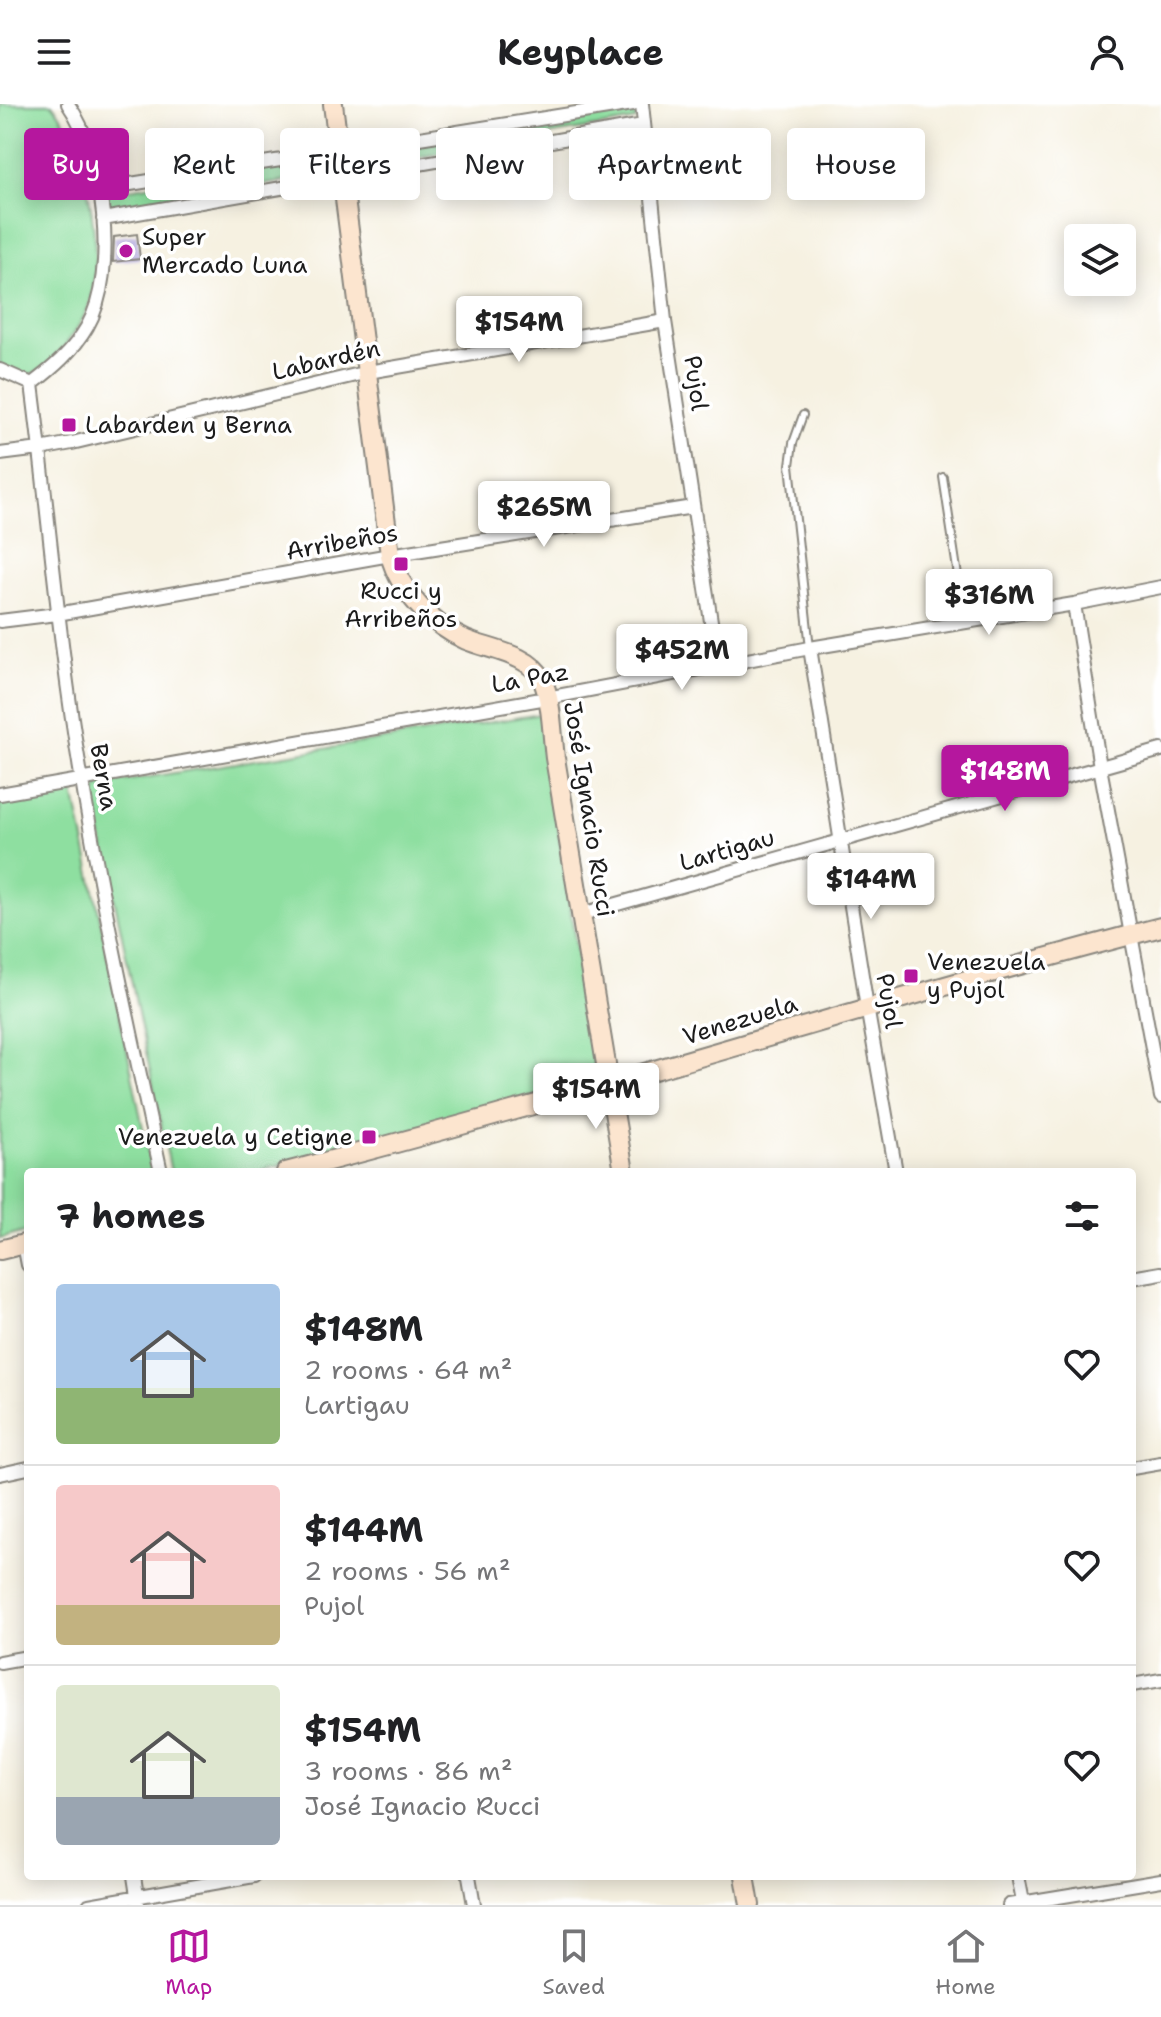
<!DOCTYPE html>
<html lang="en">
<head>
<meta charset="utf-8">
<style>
	:root { --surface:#fff; --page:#f6f6f6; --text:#202124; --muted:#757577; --line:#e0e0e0; --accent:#b5179e }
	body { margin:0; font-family:"Shantell Sans",sans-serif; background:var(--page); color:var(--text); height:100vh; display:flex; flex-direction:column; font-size:30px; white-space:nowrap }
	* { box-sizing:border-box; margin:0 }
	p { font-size:26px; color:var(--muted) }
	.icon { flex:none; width:44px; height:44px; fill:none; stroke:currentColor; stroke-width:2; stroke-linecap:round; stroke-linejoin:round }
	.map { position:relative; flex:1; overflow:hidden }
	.side { position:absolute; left:24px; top:1064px; width:1112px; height:712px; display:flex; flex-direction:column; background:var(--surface); border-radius:8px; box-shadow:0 4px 20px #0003 }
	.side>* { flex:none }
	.guide { position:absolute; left:24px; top:24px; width:1114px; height:72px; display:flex; gap:16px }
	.fabs { position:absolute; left:1064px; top:120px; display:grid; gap:16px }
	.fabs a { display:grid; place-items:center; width:72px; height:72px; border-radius:8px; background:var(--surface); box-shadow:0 4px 20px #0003; font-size:40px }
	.price { position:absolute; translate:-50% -68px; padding:0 18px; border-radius:8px; background:#fff; color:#222; font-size:26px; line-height:52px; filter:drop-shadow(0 2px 4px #0008) }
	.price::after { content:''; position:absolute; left:50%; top:48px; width:24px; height:18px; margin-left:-12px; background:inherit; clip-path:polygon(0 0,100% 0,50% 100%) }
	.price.current { background:var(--accent); color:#fff }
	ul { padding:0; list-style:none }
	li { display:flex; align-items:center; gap:24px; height:200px; padding:0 32px }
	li+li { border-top:2px solid var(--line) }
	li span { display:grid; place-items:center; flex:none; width:224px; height:160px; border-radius:8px; color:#555 }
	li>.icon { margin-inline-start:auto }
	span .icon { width:96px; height:96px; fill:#fffc; stroke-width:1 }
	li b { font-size:34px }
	h2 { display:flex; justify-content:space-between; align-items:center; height:96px; padding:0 32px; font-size:34px }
	.pill { padding:0 28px; border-radius:8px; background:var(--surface); box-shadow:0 4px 20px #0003; font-size:28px; line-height:72px }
	.pill.current { background:var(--accent); color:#fff }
	header { display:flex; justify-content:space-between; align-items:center; height:104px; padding:0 32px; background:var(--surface); font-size:36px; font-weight:700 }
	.tabs { display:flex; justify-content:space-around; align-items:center; height:112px; border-top:2px solid var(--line); background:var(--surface); font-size:22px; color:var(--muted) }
	.tabs a { display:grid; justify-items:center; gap:4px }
	.tabs .current { color:var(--accent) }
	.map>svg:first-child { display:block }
	.green { fill:#8edfa0; stroke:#557e5e; stroke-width:2 }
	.building { fill:#bcb4e0 }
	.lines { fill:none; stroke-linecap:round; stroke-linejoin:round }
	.lane-casing { stroke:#89867e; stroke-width:10 }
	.street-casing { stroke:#89867e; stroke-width:16 }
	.secondary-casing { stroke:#89867e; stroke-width:22 }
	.lane { stroke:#fff; stroke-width:6 }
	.street { stroke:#fff; stroke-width:12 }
	.secondary { stroke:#fce5cf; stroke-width:18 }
	.poi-dot { fill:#b5179e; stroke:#fff; stroke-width:3 }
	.labels { text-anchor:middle; stroke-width:7; stroke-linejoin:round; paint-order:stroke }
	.poi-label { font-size:24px; fill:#1c1c1c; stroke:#fff; text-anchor:start }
	.street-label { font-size:24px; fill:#1c1c1c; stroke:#fff }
</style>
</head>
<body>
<header><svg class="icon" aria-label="menu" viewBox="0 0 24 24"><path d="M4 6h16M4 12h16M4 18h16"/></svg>Keyplace<svg class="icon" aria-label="person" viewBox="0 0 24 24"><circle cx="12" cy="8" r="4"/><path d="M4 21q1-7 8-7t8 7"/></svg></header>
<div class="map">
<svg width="1161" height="1801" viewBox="0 0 1161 1801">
	<rect width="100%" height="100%" fill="#fff"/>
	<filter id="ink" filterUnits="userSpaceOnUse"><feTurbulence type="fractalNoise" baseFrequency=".0125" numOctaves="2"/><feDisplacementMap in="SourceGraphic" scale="16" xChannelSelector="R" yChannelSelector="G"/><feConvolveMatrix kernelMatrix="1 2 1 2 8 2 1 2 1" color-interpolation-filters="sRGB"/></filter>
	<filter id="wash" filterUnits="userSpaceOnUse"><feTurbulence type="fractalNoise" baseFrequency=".006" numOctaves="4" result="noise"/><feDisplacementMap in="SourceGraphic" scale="32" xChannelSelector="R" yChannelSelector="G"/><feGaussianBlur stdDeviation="1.8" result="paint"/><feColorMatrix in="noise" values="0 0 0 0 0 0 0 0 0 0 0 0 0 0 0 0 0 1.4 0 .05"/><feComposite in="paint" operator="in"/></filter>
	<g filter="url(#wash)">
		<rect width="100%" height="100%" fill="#f6f1e1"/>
		<path class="green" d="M0 0H52C86 38 104 147 91 196 85 214 74 229 63 244 53 256 40 272 23 270 16 269 7 264 0 261Z
			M634 4 636 16 349 65 347 53Z
			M327 53 329 70 107 106 104 89Z
			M541 610 596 976 254 1068H171L93 692 100 681Z
			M73 683 152 1068H28V1127L0 1135V698Z"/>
		<g id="blocks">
			<path class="building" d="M137 130 140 155 113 158 114 133Z"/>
		</g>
	</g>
	<g filter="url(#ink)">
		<use href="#blocks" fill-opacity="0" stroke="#89867e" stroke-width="2"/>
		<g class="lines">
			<defs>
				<path id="lane" d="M803 311 793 339 790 361 810 544
					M943 373 965 518"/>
				<path id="street" d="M642 0 665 217 718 563
					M99 85 633 0
					M103 115 643 21
					M0 266 32 280
					M32 280C49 412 59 545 82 677 104 808 133 938 161 1068
					M32 280C53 264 73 247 87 223 119 168 104 51 68 0
					M0 350 40 345 72 339 368 268 665 217
					M1074 500 1100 663 1161 993
					M0 517 57 510 390 451 693 403
					M810 544 867 903 896 1068
					M0 690 547 594 810 544 1074 500 1161 483
					M582 810 1161 646
					M24 1140 28 1161
					M1132 1174 1161 1169
					M1132 1364 1161 1359
					M0 1370 28 1364
					M0 1558 28 1553
					M1132 1581 1161 1576
					M134 1772 138 1798
					M469 1772 474 1801
					M1018 1772 1023 1798
					M89 1801 254 1772
					M1009 1801 1161 1776"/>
				<path id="secondary" d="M333 0 390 451C400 488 432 521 466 536 490 546 529 550 542 575 552 596 552 631 555 654L624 1068
					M286 1068C580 993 868 899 1161 823
					M0 1146 28 1139
					M745 1772 750 1801"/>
			</defs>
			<use href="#lane" class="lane-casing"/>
			<use href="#street" class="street-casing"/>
			<use href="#secondary" class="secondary-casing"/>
			<use href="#lane" class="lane"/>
			<use href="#street" class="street"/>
			<use href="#secondary" class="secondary"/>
		</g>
	</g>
	<g class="poi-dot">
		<circle cx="126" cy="147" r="8"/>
		<rect x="61" y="313" width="16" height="16" rx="4"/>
		<rect x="393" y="452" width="16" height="16" rx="4"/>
		<rect x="903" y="864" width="16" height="16" rx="4"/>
		<rect x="361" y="1025" width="16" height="16" rx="4"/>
	</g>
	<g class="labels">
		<g class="poi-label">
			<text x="142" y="141">Super<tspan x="142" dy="28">Mercado Luna</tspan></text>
			<text x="85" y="329">Labarden y Berna</text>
			<text x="401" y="495" text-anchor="middle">Rucci y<tspan x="401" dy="28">Arribeños</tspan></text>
			<text x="927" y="866">Venezuela<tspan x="927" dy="28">y Pujol</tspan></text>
			<text x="353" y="1041" text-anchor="end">Venezuela y Cetigne</text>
		</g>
		<g class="street-label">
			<text transform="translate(326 256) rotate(-13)" y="8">Labardén</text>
			<text transform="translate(696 279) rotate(82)" y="8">Pujol</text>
			<text transform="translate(342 438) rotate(-10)" y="8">Arribeños</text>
			<text transform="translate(530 574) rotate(-10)" y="8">La Paz</text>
			<text transform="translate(104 673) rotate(80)" y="8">Berna</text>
			<text transform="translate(589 705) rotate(81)" y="8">José Ignacio Rucci</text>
			<text transform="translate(727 746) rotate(-16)" y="8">Lartigau</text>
			<text transform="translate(889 897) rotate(80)" y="8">Pujol</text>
			<text transform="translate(740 916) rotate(-17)" y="8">Venezuela</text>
		</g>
	</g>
</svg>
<div class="fabs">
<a><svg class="icon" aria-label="layers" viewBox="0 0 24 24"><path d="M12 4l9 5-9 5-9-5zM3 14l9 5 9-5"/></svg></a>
</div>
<b class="price" style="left:519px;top:260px">$154M</b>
<b class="price" style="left:544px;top:445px">$265M</b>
<b class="price" style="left:989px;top:533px">$316M</b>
<b class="price" style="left:682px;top:588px">$452M</b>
<b class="price current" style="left:1005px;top:709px">$148M</b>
<b class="price" style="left:871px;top:817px">$144M</b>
<b class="price" style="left:596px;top:1027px">$154M</b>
<div class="guide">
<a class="pill current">Buy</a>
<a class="pill">Rent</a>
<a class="pill">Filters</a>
<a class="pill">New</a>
<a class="pill">Apartment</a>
<a class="pill">House</a>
</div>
<section class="side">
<h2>7 homes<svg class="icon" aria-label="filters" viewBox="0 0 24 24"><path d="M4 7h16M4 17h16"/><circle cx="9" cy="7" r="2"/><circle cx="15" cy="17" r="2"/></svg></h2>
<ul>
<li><span style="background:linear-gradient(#a9c7e8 65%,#8fb573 0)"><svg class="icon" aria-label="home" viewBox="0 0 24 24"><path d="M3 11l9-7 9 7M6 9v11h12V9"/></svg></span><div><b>$148M</b><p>2 rooms · 64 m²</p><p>Lartigau</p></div><svg class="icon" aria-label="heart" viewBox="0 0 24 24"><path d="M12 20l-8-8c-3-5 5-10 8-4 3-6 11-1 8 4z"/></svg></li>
<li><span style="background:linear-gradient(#f6c9c9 75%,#c2b280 0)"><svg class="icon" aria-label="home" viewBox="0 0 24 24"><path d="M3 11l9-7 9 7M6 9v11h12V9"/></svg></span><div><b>$144M</b><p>2 rooms · 56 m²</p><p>Pujol</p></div><svg class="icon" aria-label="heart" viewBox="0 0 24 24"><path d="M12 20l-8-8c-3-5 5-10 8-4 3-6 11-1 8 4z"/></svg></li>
<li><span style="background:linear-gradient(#dfe7d0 70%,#9aa5b1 0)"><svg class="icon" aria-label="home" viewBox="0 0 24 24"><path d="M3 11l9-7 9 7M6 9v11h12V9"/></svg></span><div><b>$154M</b><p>3 rooms · 86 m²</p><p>José Ignacio Rucci</p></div><svg class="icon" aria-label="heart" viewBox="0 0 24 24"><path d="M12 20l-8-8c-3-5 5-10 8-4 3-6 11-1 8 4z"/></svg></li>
</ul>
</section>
</div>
<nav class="tabs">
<a class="current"><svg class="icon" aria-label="map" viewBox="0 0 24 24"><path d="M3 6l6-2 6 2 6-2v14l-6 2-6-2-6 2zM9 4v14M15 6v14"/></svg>Map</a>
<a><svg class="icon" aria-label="saved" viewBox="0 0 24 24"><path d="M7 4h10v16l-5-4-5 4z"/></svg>Saved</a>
<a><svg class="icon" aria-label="home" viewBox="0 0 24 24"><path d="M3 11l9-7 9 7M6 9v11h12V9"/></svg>Home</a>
</nav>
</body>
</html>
